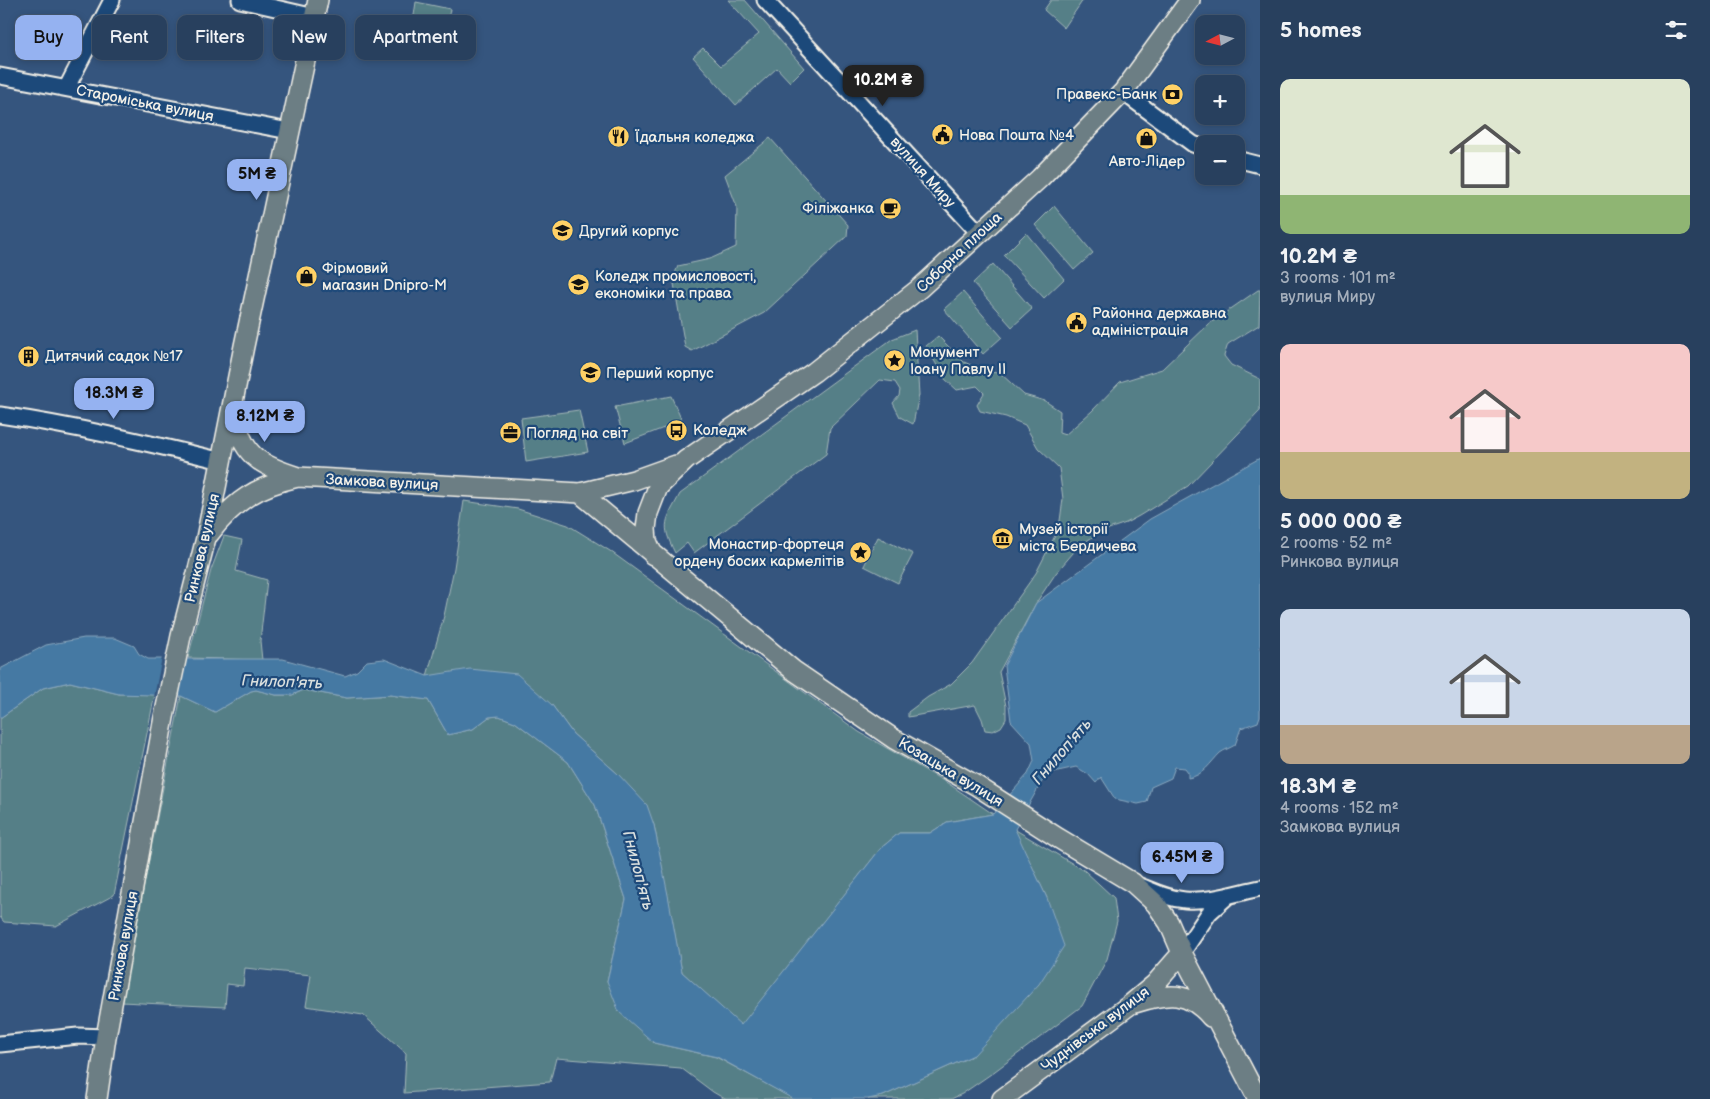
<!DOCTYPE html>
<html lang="en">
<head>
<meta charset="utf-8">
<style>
	:root { --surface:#28405e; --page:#344b67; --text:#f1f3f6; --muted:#a5afbc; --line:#445973; --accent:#95b2f1 }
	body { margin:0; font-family:"Balsamiq Sans",sans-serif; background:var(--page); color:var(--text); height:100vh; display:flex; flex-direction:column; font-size:19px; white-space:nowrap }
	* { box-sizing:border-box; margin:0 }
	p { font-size:16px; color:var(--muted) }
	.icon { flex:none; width:28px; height:28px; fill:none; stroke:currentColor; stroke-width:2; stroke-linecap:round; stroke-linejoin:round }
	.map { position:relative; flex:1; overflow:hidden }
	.drawer { display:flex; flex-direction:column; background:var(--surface); width:450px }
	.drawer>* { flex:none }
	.guide { position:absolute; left:15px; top:15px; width:475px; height:45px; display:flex; gap:10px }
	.needle { width:32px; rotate:263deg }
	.tools { position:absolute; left:1195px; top:15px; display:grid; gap:10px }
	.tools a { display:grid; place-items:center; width:50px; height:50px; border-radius:10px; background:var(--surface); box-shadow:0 2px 8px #0003,0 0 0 1px var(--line); font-size:25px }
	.price { position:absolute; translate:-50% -42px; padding:0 11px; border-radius:10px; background:var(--accent); color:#111; font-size:16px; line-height:32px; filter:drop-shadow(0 1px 2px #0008) }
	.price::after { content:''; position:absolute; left:50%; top:30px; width:15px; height:11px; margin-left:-8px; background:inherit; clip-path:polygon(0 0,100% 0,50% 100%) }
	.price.current { background:#222; color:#fff }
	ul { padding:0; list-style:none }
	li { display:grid; align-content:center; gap:10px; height:265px; padding:0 20px }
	li span { display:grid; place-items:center; height:155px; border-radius:10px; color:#555 }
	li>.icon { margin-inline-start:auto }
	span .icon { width:90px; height:90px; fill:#fffc; stroke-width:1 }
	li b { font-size:21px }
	h2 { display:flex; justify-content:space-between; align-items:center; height:60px; padding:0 20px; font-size:21px }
	.tag { padding:0 18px; border-radius:10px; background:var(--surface); box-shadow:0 2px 8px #0003,0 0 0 1px var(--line); font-size:18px; line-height:45px }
	.tag.current { background:var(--accent); color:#111 }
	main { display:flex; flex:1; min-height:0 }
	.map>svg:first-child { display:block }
	.green { fill:#557f87; stroke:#a4b8b8 }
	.water { fill:#4579a3; stroke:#8ba9bf }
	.pier { fill:#35557e }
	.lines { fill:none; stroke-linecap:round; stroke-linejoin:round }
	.minor-casing { stroke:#f4f1e8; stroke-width:19 }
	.major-casing { stroke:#f4f1e8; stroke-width:22 }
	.minor { stroke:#1f4a7a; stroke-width:15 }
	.major { stroke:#6c7e84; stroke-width:19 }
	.labels { text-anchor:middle; stroke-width:4.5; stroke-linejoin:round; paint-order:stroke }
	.poi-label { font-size:15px; fill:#f4f1e8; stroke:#1f4a7a; text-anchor:start }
	.street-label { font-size:15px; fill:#f4f1e8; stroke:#1f4a7a }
	.water-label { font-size:16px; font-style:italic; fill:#dadfde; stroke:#1f4a7a }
</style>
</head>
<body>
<main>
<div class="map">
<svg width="1260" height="1099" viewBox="0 0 1260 1099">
	<rect width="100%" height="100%" fill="#35557e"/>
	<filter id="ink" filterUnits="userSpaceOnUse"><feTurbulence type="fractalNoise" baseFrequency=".02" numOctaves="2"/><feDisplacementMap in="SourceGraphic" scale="10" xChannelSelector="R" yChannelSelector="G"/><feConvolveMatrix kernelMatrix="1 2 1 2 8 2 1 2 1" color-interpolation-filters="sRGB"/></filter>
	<g filter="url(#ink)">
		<path class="green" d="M728 0H745L804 68 790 82 777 68 736 105 693 57 703 48 721 66 759 34Z
			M1051 0H1083L1064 28 1044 10Z
			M416 2 450 9 445 37 412 29Z
			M770 138 848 225 847 236 764 313 692 351 685 347 673 278 678 266 710 259 736 247 737 207 725 175Z
			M1054 206 1093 253 1074 270 1035 225Z
			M1026 233 1064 279 1044 298 1004 255Z
			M993 264 1032 309 1012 327 973 283Z
			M1258 290H1260L1259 325 1228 344 1224 356 1231 365 1260 379V411L1188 486 1139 516 1126 523 1100 532 1079 546 1056 573 1036 603 999 672 1006 706V719L1001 727 993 731 985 730 982 719 975 705 908 717V712L928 697 951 684 972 663 1036 573 1059 528 1063 499 1059 468 1038 448 1025 425 1006 417 980 411 977 405 984 393 977 386 957 390 944 378 926 346 938 336 964 362 987 372 1000 373 1024 395 1045 401 1060 411 1059 433 1065 435 1092 411 1120 382 1162 369 1209 324Z
			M963 292 1002 337 983 354 944 309Z
			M915 330 919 395 913 424 900 417 893 403 899 396 900 390 895 382 880 380 830 428 826 454 694 553 687 543 675 553C660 523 666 521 680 494L892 339Z
			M671 396 682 421 625 443 615 407Z
			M579 410 588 452 526 462 521 418Z
			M464 501 518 509 568 525 610 551 859 732 949 784 993 814 947 822 930 833H899L881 848 741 1026 682 972 654 825 618 774 573 734 552 705 427 676 444 616 454 568Z
			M224 536 242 540 236 571 267 580 260 641 262 660 188 658 211 570Z
			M878 537 913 554 898 583 864 566Z
			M70 682 119 694H155L114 895 56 926 4 922 0 917V718L43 688Z
			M256 690 276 695H292L304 690 347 698 390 695 428 700 448 735 473 729 489 717 499 716 515 722 568 762 595 805 626 899 607 981 654 1043 716 1057 794 1099H725L713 1092 681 1068 556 1058 550 1082 404 1093 406 1053 363 1015 306 1006 311 975 245 968 243 986 227 984 225 1007 121 1002 181 696 215 712 251 691Z
			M1014 829 1085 871 1114 898 1117 921 1107 959 1082 1006 991 1074 962 1094 951 1099H868L883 1096 974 1055 1047 898Z"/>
		<path class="water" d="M1260 458V716L1258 722 1241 728 1235 745C1230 748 1224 750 1220 753 1210 763 1203 776 1188 778V772L1185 768 1175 767 1171 778 1151 787 1147 802 1138 804 1115 799 1101 777 1096 783 1088 774 1076 767 1049 773 1041 783 1015 829 1047 898 1064 946 1039 984 974 1055 883 1096 868 1099H793L717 1057 654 1043 619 1012 607 981 626 899 595 805 568 762 515 722 499 716 489 717 473 729 448 735 428 700 390 695 347 698 304 690 292 695H276L256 690 251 691 215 712 181 696 119 694 70 682 43 688 0 718V669L46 645 84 638H115L134 646 139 654 148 659H283L345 676 357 671 367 661 384 659 427 676 470 669 517 674 552 705 573 734 618 774 647 805 654 825 668 895 682 972 741 1025 881 848 899 833H930L947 822 993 814 1028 774 1034 761 1031 743 1011 721 1004 666 1036 603 1150 519Z"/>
		<path class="pier" d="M188 656 179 699 154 697 162 657Z"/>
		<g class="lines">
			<defs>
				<path id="minor" d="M240 0 315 17
					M765 0 979 233
					M0 76 289 131
					M67 87 112 0
					M1123 92 1193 144 1204 148
					M1236 159 1260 165
					M0 415C75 426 148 443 222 461
					M1140 886C1155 892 1169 899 1185 900 1210 902 1236 893 1260 888
					M1182 953 1209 913 1229 895
					M0 1044 78 1036 106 1037"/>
				<path id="major" d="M233 412C243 455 256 464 298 477
					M580 493 793 670 894 739 977 786 1058 838 1133 883 1156 904 1169 923 1182 953 1258 1099
					M209 534C234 501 257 486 298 477L580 493 634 480 676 465
					M653 555 647 541 646 529 648 513 658 487 686 460 814 372 920 288 1040 178 1123 92 1190 0
					M1135 1003C1167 993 1188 990 1211 1017
					M97 1099 106 1037 164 717 181 636 206 538 244 346 318 0
					M1002 1099 1131 1004 1155 984 1182 953"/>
			</defs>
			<use href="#minor" class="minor-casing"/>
			<use href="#major" class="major-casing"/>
			<use href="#minor" class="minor"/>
			<use href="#major" class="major"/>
		</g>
	</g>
	<defs>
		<symbol id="bank-disc" viewBox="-11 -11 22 22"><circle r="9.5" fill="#ffd166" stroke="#1f4a7a"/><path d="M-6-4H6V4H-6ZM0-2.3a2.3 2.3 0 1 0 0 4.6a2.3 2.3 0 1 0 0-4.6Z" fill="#111"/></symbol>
		<symbol id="civic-disc" viewBox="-11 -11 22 22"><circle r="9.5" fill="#ffd166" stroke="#1f4a7a"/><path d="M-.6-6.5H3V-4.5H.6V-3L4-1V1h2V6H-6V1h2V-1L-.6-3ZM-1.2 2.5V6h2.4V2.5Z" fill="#111"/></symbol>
		<symbol id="restaurant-disc" viewBox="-11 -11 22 22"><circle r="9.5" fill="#ffd166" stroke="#1f4a7a"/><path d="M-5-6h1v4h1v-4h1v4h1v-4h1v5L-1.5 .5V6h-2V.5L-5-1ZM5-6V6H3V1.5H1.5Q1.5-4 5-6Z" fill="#111"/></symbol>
		<symbol id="shop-disc" viewBox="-11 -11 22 22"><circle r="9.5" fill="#ffd166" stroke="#1f4a7a"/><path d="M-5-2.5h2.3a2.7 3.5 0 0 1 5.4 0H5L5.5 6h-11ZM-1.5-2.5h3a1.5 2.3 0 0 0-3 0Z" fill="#111"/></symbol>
		<symbol id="cafe-disc" viewBox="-11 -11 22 22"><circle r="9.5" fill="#ffd166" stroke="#1f4a7a"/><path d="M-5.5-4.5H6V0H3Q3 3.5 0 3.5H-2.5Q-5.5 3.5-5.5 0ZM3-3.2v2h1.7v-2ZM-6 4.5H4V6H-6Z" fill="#111"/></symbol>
		<symbol id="university-disc" viewBox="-11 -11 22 22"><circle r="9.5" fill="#ffd166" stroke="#1f4a7a"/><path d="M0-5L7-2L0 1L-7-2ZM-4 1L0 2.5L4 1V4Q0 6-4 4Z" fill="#111"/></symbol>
		<symbol id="building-disc" viewBox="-11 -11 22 22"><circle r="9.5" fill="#ffd166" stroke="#1f4a7a"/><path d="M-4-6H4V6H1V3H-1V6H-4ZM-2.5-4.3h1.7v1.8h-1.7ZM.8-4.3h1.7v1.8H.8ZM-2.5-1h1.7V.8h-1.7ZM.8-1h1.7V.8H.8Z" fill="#111"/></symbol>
		<symbol id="sight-disc" viewBox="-11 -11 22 22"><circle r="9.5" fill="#ffd166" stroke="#1f4a7a"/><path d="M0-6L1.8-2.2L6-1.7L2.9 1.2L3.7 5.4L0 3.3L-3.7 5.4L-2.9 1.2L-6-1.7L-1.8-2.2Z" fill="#111"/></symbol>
		<symbol id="bus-disc" viewBox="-11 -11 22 22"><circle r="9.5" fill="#ffd166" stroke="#1f4a7a"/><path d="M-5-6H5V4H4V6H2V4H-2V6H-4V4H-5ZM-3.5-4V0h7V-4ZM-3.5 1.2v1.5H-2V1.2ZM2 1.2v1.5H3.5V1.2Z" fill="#111"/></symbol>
		<symbol id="office-disc" viewBox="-11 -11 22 22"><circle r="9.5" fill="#ffd166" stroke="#1f4a7a"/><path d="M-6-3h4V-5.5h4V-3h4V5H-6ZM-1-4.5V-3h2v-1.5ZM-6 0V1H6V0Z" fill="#111"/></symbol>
		<symbol id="museum-disc" viewBox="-11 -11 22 22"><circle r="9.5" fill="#ffd166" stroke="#1f4a7a"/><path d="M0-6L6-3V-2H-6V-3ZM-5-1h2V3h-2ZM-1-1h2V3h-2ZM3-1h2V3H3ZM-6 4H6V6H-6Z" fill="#111"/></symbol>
	</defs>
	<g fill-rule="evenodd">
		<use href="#bank-disc" x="1160" y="82" width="25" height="25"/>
		<use href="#civic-disc" x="930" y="122" width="25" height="25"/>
		<use href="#restaurant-disc" x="606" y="124" width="25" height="25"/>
		<use href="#shop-disc" x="1134" y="126" width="25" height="25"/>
		<use href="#cafe-disc" x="878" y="196" width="25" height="25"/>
		<use href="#university-disc" x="550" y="218" width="25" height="25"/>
		<use href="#shop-disc" x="294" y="264" width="25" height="25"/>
		<use href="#university-disc" x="566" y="272" width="25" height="25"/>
		<use href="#civic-disc" x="1064" y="310" width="25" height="25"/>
		<use href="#building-disc" x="16" y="344" width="25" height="25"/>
		<use href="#sight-disc" x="882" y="348" width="25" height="25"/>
		<use href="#university-disc" x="578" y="360" width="25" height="25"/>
		<use href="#bus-disc" x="664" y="418" width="25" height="25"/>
		<use href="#office-disc" x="498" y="420" width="25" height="25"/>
		<use href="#museum-disc" x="990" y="526" width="25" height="25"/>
		<use href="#sight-disc" x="848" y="540" width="25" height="25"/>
	</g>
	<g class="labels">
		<g class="poi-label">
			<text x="1157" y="99" text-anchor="end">Правекс-Банк</text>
			<text x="959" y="140">Нова Пошта №4</text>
			<text x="635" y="142">Їдальня коледжа</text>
			<text x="1147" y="166" text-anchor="middle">Авто-Лідер</text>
			<text x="874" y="213" text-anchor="end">Філіжанка</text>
			<text x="579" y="236">Другий корпус</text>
			<text x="322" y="273">Фірмовий<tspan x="322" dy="17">магазин Dnipro-M</tspan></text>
			<text x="595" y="281">Коледж промисловості,<tspan x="595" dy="17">економіки та права</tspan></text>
			<text x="1092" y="318">Районна державна<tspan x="1092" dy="17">адміністрація</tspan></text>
			<text x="910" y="357">Монумент<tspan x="910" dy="17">Іоану Павлу ІІ</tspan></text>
			<text x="45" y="361">Дитячий садок №17</text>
			<text x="606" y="378">Перший корпус</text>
			<text x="693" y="435">Коледж</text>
			<text x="526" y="438">Погляд на світ</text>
			<text x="1019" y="534">Музей історії<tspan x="1019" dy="17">міста Бердичева</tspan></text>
			<text x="844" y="549" text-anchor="end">Монастир-фортеця<tspan x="844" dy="17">ордену босих кармелітів</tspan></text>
		</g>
		<g class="street-label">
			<text transform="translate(145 103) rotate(11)" y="5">Староміська вулиця</text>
			<text transform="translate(923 172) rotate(48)" y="5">вулиця Миру</text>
			<text transform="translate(959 252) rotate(-43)" y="5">Соборна площа</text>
			<text transform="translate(382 482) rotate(3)" y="5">Замкова вулиця</text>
			<text transform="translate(202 548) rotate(-77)" y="5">Ринкова вулиця</text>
			<text transform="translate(951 772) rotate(31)" y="5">Козацька вулиця</text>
			<text transform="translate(123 946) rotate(-80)" y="5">Ринкова вулиця</text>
			<text transform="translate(1095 1029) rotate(-37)" y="5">Чуднівська вулиця</text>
		</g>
		<g class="water-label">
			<text transform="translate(282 681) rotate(2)" y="6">Гнилоп'ять</text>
			<text transform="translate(1061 751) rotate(-49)" y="6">Гнилоп'ять</text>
			<text transform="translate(639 870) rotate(75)" y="6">Гнилоп'ять</text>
		</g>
	</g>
</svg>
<div class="tools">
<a><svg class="needle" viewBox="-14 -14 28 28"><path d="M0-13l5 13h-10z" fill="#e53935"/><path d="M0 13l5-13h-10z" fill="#a5afbc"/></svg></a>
<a>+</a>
<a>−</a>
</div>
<b class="price current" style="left:883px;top:107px">10.2M ₴</b>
<b class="price" style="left:257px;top:201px">5M ₴</b>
<b class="price" style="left:114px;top:420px">18.3M ₴</b>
<b class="price" style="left:265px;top:443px">8.12M ₴</b>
<b class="price" style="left:1182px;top:884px">6.45M ₴</b>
<div class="guide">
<a class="tag current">Buy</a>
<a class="tag">Rent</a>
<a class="tag">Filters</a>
<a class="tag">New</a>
<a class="tag">Apartment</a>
</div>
</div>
<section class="drawer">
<h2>5 homes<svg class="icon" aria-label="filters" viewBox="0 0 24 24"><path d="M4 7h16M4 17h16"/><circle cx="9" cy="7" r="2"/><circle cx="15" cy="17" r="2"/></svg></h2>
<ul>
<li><span style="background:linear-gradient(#dfe7d0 75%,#8fb573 0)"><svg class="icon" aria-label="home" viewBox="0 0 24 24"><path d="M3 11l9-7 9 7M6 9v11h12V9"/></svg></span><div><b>10.2M ₴</b><p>3 rooms · 101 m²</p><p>вулиця Миру</p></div></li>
<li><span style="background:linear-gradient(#f6c9c9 70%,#c2b280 0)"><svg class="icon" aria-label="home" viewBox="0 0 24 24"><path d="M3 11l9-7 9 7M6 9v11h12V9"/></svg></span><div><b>5 000 000 ₴</b><p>2 rooms · 52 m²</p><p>Ринкова вулиця</p></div></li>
<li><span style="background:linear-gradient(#c9d6e8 75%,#b9a48a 0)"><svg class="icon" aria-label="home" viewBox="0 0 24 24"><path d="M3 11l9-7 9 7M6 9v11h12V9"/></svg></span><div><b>18.3M ₴</b><p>4 rooms · 152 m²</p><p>Замкова вулиця</p></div></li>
</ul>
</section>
</main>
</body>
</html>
